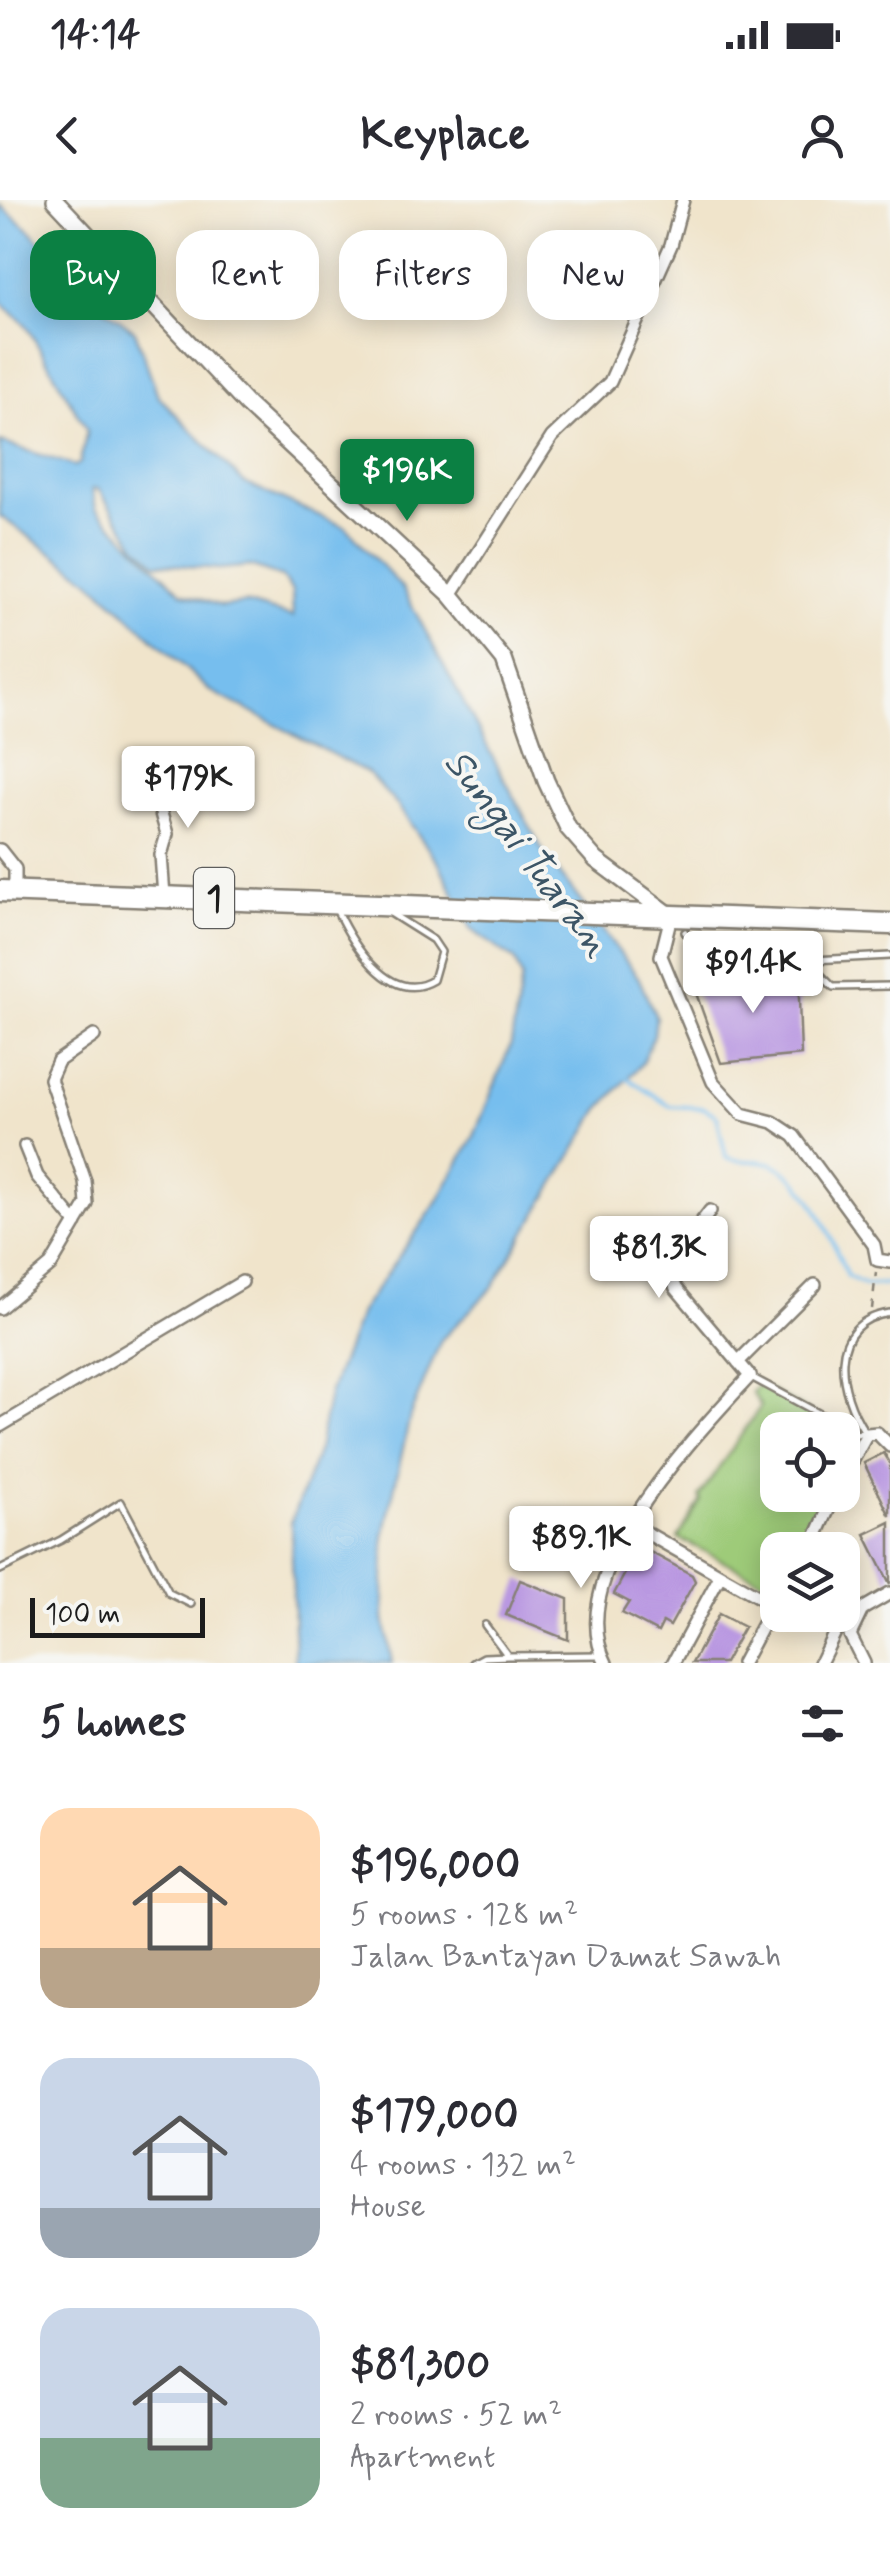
<!DOCTYPE html>
<html lang="en">
<head>
<meta charset="utf-8">
<style>
	:root { --surface:#fff; --page:#f7f7f7; --text:#2b2b33; --muted:#7c7c81; --accent:#0b8043 }
	body { margin:0; font-family:Mynerve,sans-serif; background:var(--page); color:var(--text); height:100vh; display:flex; flex-direction:column; font-size:38px; white-space:nowrap }
	* { box-sizing:border-box; margin:0 }
	p { font-size:32px; color:var(--muted) }
	.icon { flex:none; width:55px; height:55px; fill:none; stroke:currentColor; stroke-width:2; stroke-linecap:round; stroke-linejoin:round }
	.map { position:relative; height:1463px; overflow:hidden }
	.details { display:flex; flex-direction:column; background:var(--surface); flex:1 }
	.details>* { flex:none }
	.guide { position:absolute; left:30px; top:30px; width:830px; height:90px; display:flex; gap:20px }
	.controls { position:absolute; left:760px; top:1212px; display:grid; gap:20px }
	.controls a { display:grid; place-items:center; width:100px; height:100px; border-radius:20px; background:var(--surface); box-shadow:0 5px 25px #0003; font-size:50px }
	.scale { position:absolute; left:30px; bottom:25px; width:175px; box-sizing:border-box; padding-left:10px; border:5px solid #1c1c1c; border-top:0; font-size:28px; line-height:35px; white-space:nowrap; color:#1c1c1c; -webkit-text-stroke:8px #f6f6f2; paint-order:stroke }
	.price { position:absolute; translate:-50% -85px; padding:0 22px; border-radius:10px; background:#fff; color:#222; font-size:32px; line-height:65px; filter:drop-shadow(0 2px 5px #0008) }
	.price::after { content:''; position:absolute; left:50%; top:60px; width:30px; height:22px; margin-left:-15px; background:inherit; clip-path:polygon(0 0,100% 0,50% 100%) }
	.price.current { background:var(--accent); color:#fff }
	ul { padding:0; list-style:none }
	li { display:flex; align-items:center; gap:30px; height:250px; padding:0 40px }
	li span { display:grid; place-items:center; flex:none; width:280px; height:200px; border-radius:30px; color:#555 }
	li>.icon { margin-inline-start:auto }
	span .icon { width:120px; height:120px; fill:#fffc; stroke-width:1 }
	li b { font-size:42px }
	h2 { display:flex; justify-content:space-between; align-items:center; height:120px; padding:0 40px; font-size:42px }
	.tag { padding:0 35px; border-radius:30px; background:var(--surface); box-shadow:0 5px 25px #0003; font-size:35px; line-height:90px }
	.tag.current { background:var(--accent); color:#fff }
	.status { display:flex; justify-content:space-between; align-items:center; height:70px; padding:0 50px; background:var(--surface); direction:ltr }
	.status svg { height:28px; fill:currentColor }
	header { display:flex; justify-content:space-between; align-items:center; height:130px; padding:0 40px; background:var(--surface); font-size:45px; font-weight:700 }
	.map>svg:first-child { display:block }
	.green { fill:#9ecb79; stroke:#5d744a; stroke-width:2.5 }
	.water { fill:#76beee; stroke:#496d85; stroke-width:2.5; fill-rule:evenodd }
	.lines { fill:none; stroke-linecap:round; stroke-linejoin:round }
	.stream { stroke:#76beee; stroke-width:4 }
	.building { fill:#b998e1 }
	.lane-casing { stroke:#868074; stroke-width:10 }
	.street-casing { stroke:#868074; stroke-width:16 }
	.secondary-casing { stroke:#868074; stroke-width:20 }
	.highway-casing { stroke:#868074; stroke-width:25 }
	.path { stroke:#868074; stroke-width:2.5; stroke-dasharray:8 8; stroke-linecap:butt }
	.lane { stroke:#fff; stroke-width:5 }
	.street { stroke:#fff; stroke-width:11 }
	.secondary { stroke:#fff; stroke-width:15 }
	.highway { stroke:#fff; stroke-width:20 }
	.labels { text-anchor:middle; stroke-width:8; stroke-linejoin:round; paint-order:stroke }
	.shield { fill:#f6f6f2; stroke:#5d5d5c; stroke-width:2.5 }
	.shield-label { font-size:35px; font-weight:bold; fill:#1c1c1c }
	.water-label { font-size:40px; font-style:italic; fill:#3c5566; stroke:#f6f6f2 }
</style>
</head>
<body>
<div class="status"><b>14:14</b><svg viewBox="0 0 49 12"><path d="M0 12V9h3v3zM5 12V6h3v6zM10 12V3h3v9zM15 12V0h3v12zM26 1h20v11H26zM47 4h2v5h-2z"/></svg></div>
<header><svg class="icon" aria-label="back" viewBox="0 0 24 24"><path d="M15 5l-7 7 7 7"/></svg>Keyplace<svg class="icon" aria-label="person" viewBox="0 0 24 24"><circle cx="12" cy="8" r="4"/><path d="M4 21q1-7 8-7t8 7"/></svg></header>
<div class="map">
<svg width="890" height="1463" viewBox="0 0 890 1463">
	<rect width="100%" height="100%" fill="#f6f6f2"/>
	<filter id="ink" filterUnits="userSpaceOnUse"><feTurbulence type="fractalNoise" baseFrequency=".01" numOctaves="2"/><feDisplacementMap in="SourceGraphic" scale="20" xChannelSelector="R" yChannelSelector="G"/><feConvolveMatrix kernelMatrix="1 2 1 2 8 2 1 2 1" color-interpolation-filters="sRGB"/></filter>
	<filter id="wash" filterUnits="userSpaceOnUse"><feTurbulence type="fractalNoise" baseFrequency=".0048" numOctaves="4" result="noise"/><feDisplacementMap in="SourceGraphic" scale="40" xChannelSelector="R" yChannelSelector="G"/><feGaussianBlur stdDeviation="2.25" result="paint"/><feColorMatrix in="noise" values="0 0 0 0 0 0 0 0 0 0 0 0 0 0 0 0 0 1.4 0 .05"/><feComposite in="paint" operator="in"/></filter>
	<g filter="url(#wash)">
		<rect width="100%" height="100%" fill="#f0e4cb"/>
		<path class="green" d="M759 1184 856 1237 843 1265 842 1230H778V1295H828L802 1350H778L777 1388 678 1338 701 1300 699 1297 761 1206 752 1192Z"/>
		<path class="water" d="M0 5 32 32 74 85 135 131 158 196 244 283 346 327 403 389 544 653 638 777 656 817 654 835 642 863 599 910 492 1088 441 1140 410 1216 384 1335V1418L392 1463H295L291 1322 318 1250 329 1194 360 1112 437 1002 474 936 511 844 522 778 514 760 472 730 439 664 398 606 368 573 209 490 90 380 0 316V242L75 266 80 263 87 230 26 125 0 102ZM92 289H98L137 346 156 363 219 369 250 366 282 377 292 391 293 417 245 403 221 406 182 393 96 309Z"/>
		<g class="lines">
			<path class="stream" d="M627 878 670 906 704 908 717 916 726 957C741 964 758 958 773 964 812 982 832 1040 847 1076L865 1085 890 1084"/>
		</g>
		<g id="blocks">
			<path class="building" d="M798 771 801 855 721 863 692 782Z
				M884 1253 890 1263V1316L864 1263Z
				M890 1322V1384L865 1334Z
				M637 1351 645 1356 648 1351 692 1375 695 1381 670 1426 663 1422 658 1432 622 1413 629 1402 614 1394Z
				M520 1380 568 1399V1440L506 1415Z
				M719 1414 744 1427 724 1463H692Z"/>
		</g>
	</g>
	<g filter="url(#ink)">
		<use href="#blocks" fill-opacity="0" stroke="#868074" stroke-width="2.5"/>
		<g class="lines">
			<defs>
				<path id="lane" d="M336 709C351 741 389 807 433 780L441 752 433 740 387 711
					M685 732 700 756 715 765 890 756
					M809 763 833 787 890 786
					M753 1178 857 1234 865 1231
					M865 1232C838 1192 825 1122 890 1113
					M0 1370 61 1340 121 1302 169 1393 191 1404
					M485 1425 508 1456 601 1455
					M473 1463 484 1457 508 1456"/>
				<path id="street" d="M451 395 552 237 610 182 671 45 683 0
					M0 650 15 669V691
					M164 696 161 655 167 634 160 610 171 562
					M671 716 661 756 713 882 742 914 773 922 794 936 874 1045 877 1060 890 1062
					M25 946 37 976 76 1023
					M0 1108 51 1065 87 1004 85 981 50 879 58 861 94 836
					M738 1162 815 1085
					M0 1226 242 1082
					M842 1280 867 1234 877 1233 890 1246
					M631 1324 773 1405 742 1463
					M810 1350 835 1295
					M861 1412 850 1435 864 1463
					M606 1463C560 1374 696 1235 750 1176L676 1088C663 1061 695 1032 710 1011
					M673 1463 720 1376
					M820 1463 840 1422 890 1393"/>
				<path id="secondary" d="M55 0 247 205 451 395 504 460 546 581 568 628 596 660 671 716"/>
				<path id="highway" d="M0 691 890 724"/>
			</defs>
			<use href="#lane" class="lane-casing"/>
			<use href="#street" class="street-casing"/>
			<use href="#secondary" class="secondary-casing"/>
			<use href="#highway" class="highway-casing"/>
			<path class="path" d="M872 1109 876 1072"/>
			<use href="#lane" class="lane"/>
			<use href="#street" class="street"/>
			<use href="#secondary" class="secondary"/>
			<use href="#highway" class="highway"/>
		</g>
	</g>
	<g class="labels">
		<rect class="shield" x="194" y="668" width="40" height="60" rx="8"/>
		<g class="shield-label">
			<text x="214" y="710">1</text>
		</g>
		<g class="water-label">
			<text transform="translate(529 652) rotate(53)" y="14">Sungai Tuaran</text>
		</g>
	</g>
</svg>
<div class="controls">
<a><svg class="icon" aria-label="locate" viewBox="0 0 24 24"><circle cx="12" cy="12" r="6"/><path d="M12 2v4M12 18v4M2 12h4M18 12h4"/></svg></a>
<a><svg class="icon" aria-label="layers" viewBox="0 0 24 24"><path d="M12 4l9 5-9 5-9-5zM3 14l9 5 9-5"/></svg></a>
</div>
<div class="scale">100 m</div>
<b class="price current" style="left:407px;top:324px">$196K</b>
<b class="price" style="left:188px;top:631px">$179K</b>
<b class="price" style="left:753px;top:816px">$91.4K</b>
<b class="price" style="left:659px;top:1101px">$81.3K</b>
<b class="price" style="left:581px;top:1391px">$89.1K</b>
<div class="guide">
<a class="tag current">Buy</a>
<a class="tag">Rent</a>
<a class="tag">Filters</a>
<a class="tag">New</a>
</div>
</div>
<section class="details">
<h2>5 homes<svg class="icon" aria-label="filters" viewBox="0 0 24 24"><path d="M4 7h16M4 17h16"/><circle cx="9" cy="7" r="2"/><circle cx="15" cy="17" r="2"/></svg></h2>
<ul>
<li><span style="background:linear-gradient(#ffd9b3 70%,#b9a48a 0)"><svg class="icon" aria-label="home" viewBox="0 0 24 24"><path d="M3 11l9-7 9 7M6 9v11h12V9"/></svg></span><div><b>$196,000</b><p>5 rooms · 128 m²</p><p>Jalan Bantayan Damat Sawah</p></div></li>
<li><span style="background:linear-gradient(#c9d6e8 75%,#9aa5b1 0)"><svg class="icon" aria-label="home" viewBox="0 0 24 24"><path d="M3 11l9-7 9 7M6 9v11h12V9"/></svg></span><div><b>$179,000</b><p>4 rooms · 132 m²</p><p>House</p></div></li>
<li><span style="background:linear-gradient(#c9d6e8 65%,#7fa58c 0)"><svg class="icon" aria-label="home" viewBox="0 0 24 24"><path d="M3 11l9-7 9 7M6 9v11h12V9"/></svg></span><div><b>$81,300</b><p>2 rooms · 52 m²</p><p>Apartment</p></div></li>
</ul>
</section>
</body>
</html>
